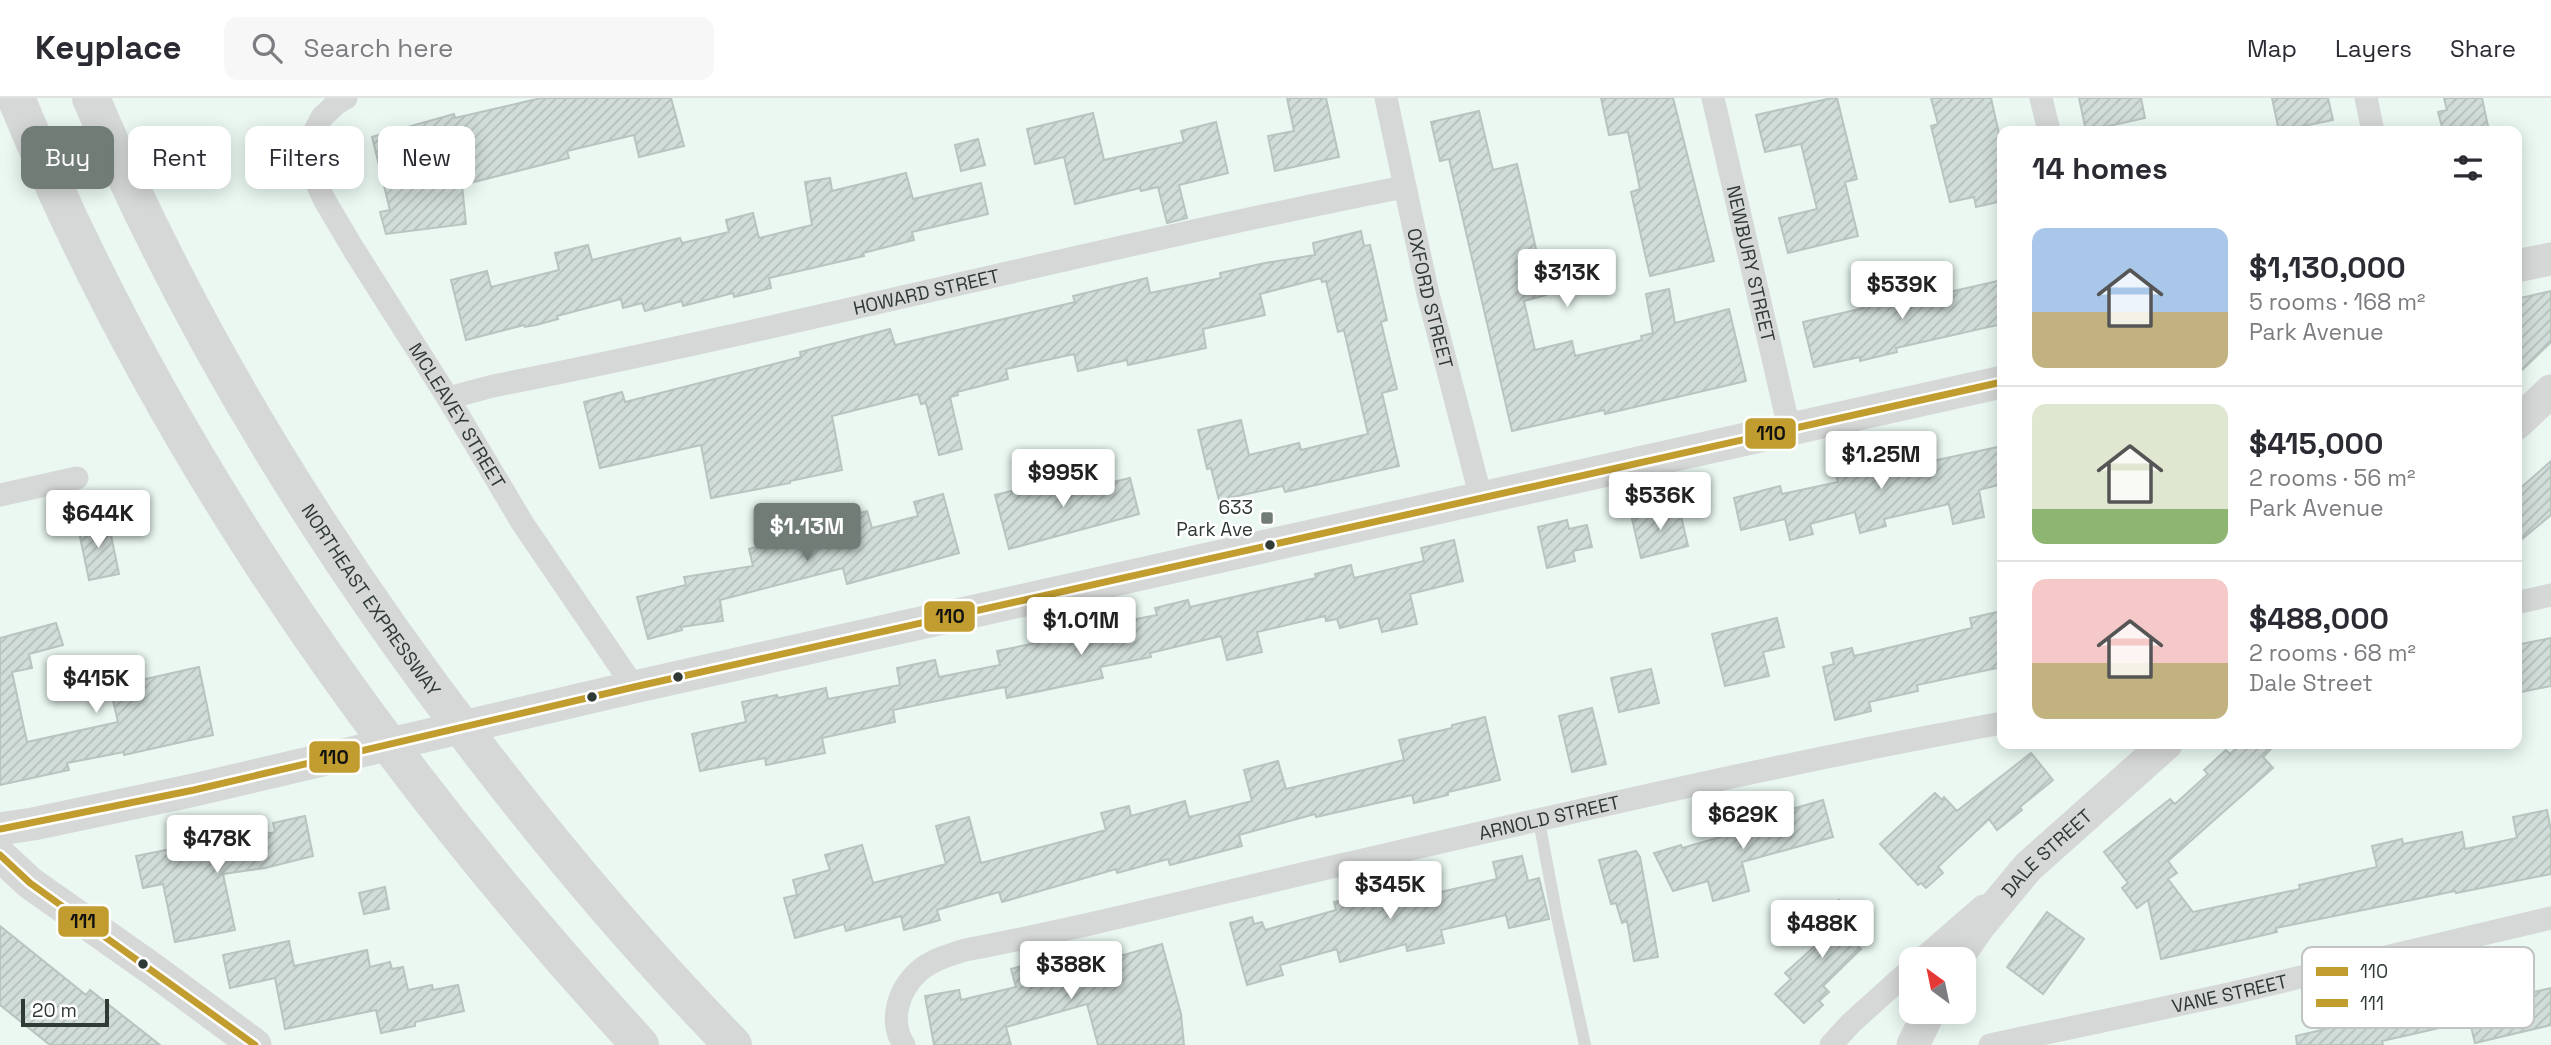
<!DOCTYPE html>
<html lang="en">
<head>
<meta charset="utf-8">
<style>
	:root { --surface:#fff; --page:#f7f7f7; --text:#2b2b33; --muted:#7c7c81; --line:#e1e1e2; --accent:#717c77 }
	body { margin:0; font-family:"Space Grotesk",sans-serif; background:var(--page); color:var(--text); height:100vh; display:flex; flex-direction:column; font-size:26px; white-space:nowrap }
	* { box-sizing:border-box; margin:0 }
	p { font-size:23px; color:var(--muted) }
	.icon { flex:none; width:38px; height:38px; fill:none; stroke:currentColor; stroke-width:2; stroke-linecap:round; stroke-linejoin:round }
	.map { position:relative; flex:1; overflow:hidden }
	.panel { position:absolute; left:1997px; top:28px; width:525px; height:623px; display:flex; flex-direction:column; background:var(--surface); border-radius:14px; box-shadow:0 4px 18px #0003 }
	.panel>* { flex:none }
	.guide { position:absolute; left:21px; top:28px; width:665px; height:63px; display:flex; gap:14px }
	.needle { width:46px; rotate:327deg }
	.buttons { position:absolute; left:1899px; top:849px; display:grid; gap:14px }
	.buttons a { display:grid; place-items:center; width:77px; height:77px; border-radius:14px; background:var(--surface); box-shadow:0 4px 18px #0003; font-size:35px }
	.scale { position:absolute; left:21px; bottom:18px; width:88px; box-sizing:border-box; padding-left:7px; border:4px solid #303a35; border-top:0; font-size:19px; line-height:24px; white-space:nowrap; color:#303a35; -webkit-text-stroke:5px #fff; paint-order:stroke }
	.price { position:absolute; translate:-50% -60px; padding:0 16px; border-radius:7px; background:#fff; color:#222; font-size:23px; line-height:46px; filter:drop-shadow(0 2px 4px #0008) }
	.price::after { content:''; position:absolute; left:50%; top:42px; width:21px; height:16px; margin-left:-10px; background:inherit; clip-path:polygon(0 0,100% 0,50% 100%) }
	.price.current { background:var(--accent); color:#fff }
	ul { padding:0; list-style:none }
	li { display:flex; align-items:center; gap:21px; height:175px; padding:0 35px }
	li+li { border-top:2px solid var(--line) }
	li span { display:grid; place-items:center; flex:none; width:196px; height:140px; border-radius:14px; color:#555 }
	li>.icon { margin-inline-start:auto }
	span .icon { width:84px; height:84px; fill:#fffc; stroke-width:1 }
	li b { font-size:30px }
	h2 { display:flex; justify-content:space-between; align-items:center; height:84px; padding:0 35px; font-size:30px }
	.pill { padding:0 24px; border-radius:14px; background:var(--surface); box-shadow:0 4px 18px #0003; font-size:24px; line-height:63px }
	.pill.current { background:var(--accent); color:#fff }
	header { display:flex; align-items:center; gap:42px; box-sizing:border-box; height:98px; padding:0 35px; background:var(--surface); border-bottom:2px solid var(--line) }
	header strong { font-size:33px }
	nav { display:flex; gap:38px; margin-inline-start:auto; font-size:24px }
	.search { width:490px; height:63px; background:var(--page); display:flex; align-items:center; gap:18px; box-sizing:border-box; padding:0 24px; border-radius:14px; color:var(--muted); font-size:26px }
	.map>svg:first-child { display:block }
	.building { fill:url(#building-hatch); stroke:#b8c4c0; stroke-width:2 }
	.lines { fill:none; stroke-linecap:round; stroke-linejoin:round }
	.lane { stroke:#d6d8d7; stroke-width:12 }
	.street { stroke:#d6d8d7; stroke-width:23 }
	.secondary { stroke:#d6d8d7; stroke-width:33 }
	.highway { stroke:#d6d8d7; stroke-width:38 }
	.bus-1-casing { stroke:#fff; stroke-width:12 }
	.bus-2-casing { stroke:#fff; stroke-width:12 }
	.bus-1 { stroke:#c19d2f; stroke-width:7 }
	.bus-2 { stroke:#c19d2f; stroke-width:7 }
	.poi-dot { fill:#717c77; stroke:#fff; stroke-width:2.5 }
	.bus-dot { fill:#303a35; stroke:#fff; stroke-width:2.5 }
	.labels { text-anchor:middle; stroke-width:5; stroke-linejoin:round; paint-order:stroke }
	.street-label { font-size:19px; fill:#303a35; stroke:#fff }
	.poi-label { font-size:19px; fill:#303a35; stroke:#fff; text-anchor:end }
	.key { fill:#fff; stroke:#c1c4c2; stroke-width:2 }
	.key-label { font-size:19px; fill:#303a35 }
	.line-badge { stroke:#fff; stroke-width:2.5 }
	.pale-badge-label { font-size:19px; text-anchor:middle; font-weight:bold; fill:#111 }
</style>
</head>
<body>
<header>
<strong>Keyplace</strong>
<div class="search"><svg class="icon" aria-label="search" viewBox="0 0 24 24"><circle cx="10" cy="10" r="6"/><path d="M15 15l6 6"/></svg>Search here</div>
<nav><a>Map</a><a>Layers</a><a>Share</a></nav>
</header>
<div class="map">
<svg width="2551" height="947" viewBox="0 0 2551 947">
	<defs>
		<pattern id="building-hatch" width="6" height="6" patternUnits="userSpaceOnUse" patternTransform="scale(1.75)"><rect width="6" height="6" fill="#d1ddd9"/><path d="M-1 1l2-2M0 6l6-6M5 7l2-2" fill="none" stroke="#b4bebb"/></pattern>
	</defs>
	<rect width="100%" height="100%" fill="#eaf8f1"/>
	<path class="building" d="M541 0H671L684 48 639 59 634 37 567 53 569 60 462 87 466 126 386 136 380 114 390 112 372 39 454 16 455 20Z
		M1287 0H1326L1339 59 1275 73 1268 38 1294 33Z
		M1601 0H1673L1714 163 1650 178 1631 94 1640 91 1628 34 1609 37Z
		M1832 0H1837L1857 81 1845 84 1858 138 1788 155 1779 120 1817 111 1801 46 1765 54 1756 17Z
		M1931 0H1991L2002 49V103L1976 109 1974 99 1950 104 1931 28 1938 26Z
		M2079 0H2141L2145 20 2086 33Z
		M2272 0H2328L2333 22 2279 33Z
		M2444 0H2482L2489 33H2443L2438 14 2447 12Z
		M1479 13 1493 72 1517 66 1525 101 1546 197 1524 203 1535 252 1572 243 1575 258 1642 242 1641 238 1653 235 1646 196 1669 191 1675 225 1729 211 1746 283 1605 316 1604 312 1512 333 1449 61 1440 63 1431 24Z
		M1093 15 1104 62 1184 44 1181 33 1216 24 1228 75 1179 87 1187 120 1167 125 1158 89 1141 93 1140 90 1075 106 1064 59 1035 66 1027 31Z
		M978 41 985 67 961 73 955 47Z
		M906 75 913 101 981 85 988 116 912 134 914 142 863 155 864 158 769 180 771 190 734 199 733 195 683 208 682 203 645 213 642 205 623 210 621 201 557 218 558 221 536 227 525 229 524 227 466 242 451 182 487 173 491 189 559 172 555 155 588 147 592 162 680 140 682 145 729 134 726 122 753 115 759 140 812 127 805 84 830 80 832 93Z
		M1361 133 1364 148 1370 147 1387 222 1381 224 1397 291 1382 295 1399 368 1285 394 1283 388 1219 402 1211 370 1207 371 1198 332 1241 322 1249 357 1299 345 1301 352 1368 336 1344 232 1338 234 1326 183 1322 184 1321 180 1260 196 1265 217 1203 231 1206 250 1128 267 1127 262 1078 273 1074 256 1006 271 1008 281 957 294 958 297 950 299 962 351 939 357 926 305 921 306 918 296 832 318 842 372 790 383V385L711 400 701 347 600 370 584 304 622 294 625 304 801 259 800 254 890 231 895 247 1075 204 1073 198 1147 180 1150 195 1221 180 1220 175 1265 165 1315 157 1313 145Z
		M2002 182V226L1896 250 1897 254 1860 263V259L1814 269 1803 224 1864 210 1860 195 1882 190 1883 195 1932 183 1936 197Z
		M2551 193V244L2516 278V201Z
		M1924 346 1928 364 2002 348V386L1979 392 1984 419 1953 426 1949 406 1884 421 1886 428 1860 435 1855 414 1810 426 1813 436 1790 442 1785 421 1741 432 1734 400 1780 388 1782 396 1838 384 1834 368Z
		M2551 363V417L2516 446V394Z
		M1085 379 1088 390 1130 380 1139 416 1009 451 995 397 1035 387 1036 392Z
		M943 396 959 455 847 486 843 470 720 502 723 523 681 529 682 532 648 541 637 499 686 487 684 479 753 468 749 451 775 444 773 436 795 430 796 433 867 413 872 430 918 418 914 404Z
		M1679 409 1688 448 1641 460 1632 421Z
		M1567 422 1569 431 1587 427 1592 449 1573 453 1575 463 1547 470 1538 429Z
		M108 423 119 476 89 482 78 429Z
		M1454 442 1463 483 1410 496 1417 526 1382 534 1378 520 1340 530 1337 521 1326 523 1325 518 1257 534 1262 554 1227 562 1221 538 1150 555 1151 559 1100 569 1103 580 1007 600 1005 589 893 612 895 624 822 640 825 655 766 667 765 660 700 673 692 636 746 624 742 604 777 597 778 600 826 590 828 601 900 587 897 570 935 562 939 579 1000 567 997 553 1060 540 1059 536 1157 517 1155 510 1188 502 1190 509 1316 480 1315 476 1351 467 1354 480 1424 463 1421 450Z
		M2002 513V569L1917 587 1918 593 1869 604 1871 613 1835 622 1823 569 1834 566 1831 555 1852 550 1854 558 1972 530 1970 520Z
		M1777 520 1784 549 1763 554 1769 578 1725 588 1712 536Z
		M56 525 63 547 29 556 32 570 12 574 27 644 118 624 110 589 199 569 213 637 124 657V654L67 665 69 672 0 687V540Z
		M2551 540V588L2516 595V547Z
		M1651 571 1659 605 1619 614 1611 580Z
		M1592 610 1606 666 1572 674 1559 618Z
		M1485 619 1500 682 1448 694V697L1414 705 1412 697 1316 719 1315 716 1239 737 1242 748 1170 767 1168 761 1117 775 1116 771 1002 804 999 794 937 812 940 822 904 832 901 818 846 833 844 826 795 840 784 800 797 797 793 782 830 772 825 757 862 747 873 785 946 766 936 728 969 719 981 765 1106 732 1101 715 1129 708 1131 718 1185 703 1189 719 1252 703 1244 672 1278 663 1286 691 1404 662 1399 642 1452 630V627Z
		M2241 646H2276L2263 659 2273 670 2168 763 2177 775 2168 781 2193 814 2300 791 2299 787 2377 769 2372 748 2402 741 2403 746 2462 734 2465 751 2517 740 2513 719 2547 712 2551 732V776L2456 795 2455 793 2276 830 2277 834 2161 861 2148 802 2137 810 2122 790 2128 785 2104 754 2170 701 2175 706 2208 676 2204 672 2226 652 2230 656Z
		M2031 655 2053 682 2020 709 2022 712 1997 732 1989 721 1938 769 1943 775 1926 790 1921 785 1918 787 1880 746 1935 695 1942 702 1944 699 1957 713Z
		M1823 702 1833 739 1742 764 1749 793 1713 803 1708 783 1673 793 1654 755 1681 747 1682 750 1763 727 1761 720Z
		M305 718 313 758 265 770 223 776 235 832 175 844 163 786 143 790 136 758 196 746 197 750 275 734 273 725Z
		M1636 753 1640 759 1658 859 1634 863 1627 823 1622 825 1616 805 1611 806 1599 762Z
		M1522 758 1528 783 1539 780 1549 821 1509 830 1506 817 1441 832 1444 845 1407 853 1406 846 1340 864 1337 851 1280 867 1283 877 1247 887 1230 825 1252 819 1254 826 1262 824 1265 832 1336 812 1334 804 1428 781 1432 796 1497 781 1493 764Z
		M385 789 389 811 364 816 359 795Z
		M1839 802 1869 833 1856 846 1861 851 1823 888 1829 894 1819 903 1823 907 1804 925 1775 896 1791 881 1785 875 1815 848 1804 837Z
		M2047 814 2084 841 2043 896 2007 869Z
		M0 828 86 897 90 892 160 947H50L0 907Z
		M289 843 294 868 367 852 370 869 390 864 392 871 403 869 408 892 432 887 433 892 458 887 464 913 415 924V928L381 935 376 912 285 931 275 880 230 890 223 857Z
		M1162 846 1181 916 1184 947H1098L1087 906 1006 929 1011 947H934L925 898 959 892 961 902 1016 889 1011 871 1048 861 1049 866 1111 849 1113 860Z
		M2433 882 2444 929 2382 943 2383 947H2297L2296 938 2406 912 2401 890Z
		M2551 890V927L2475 945 2465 904 2486 899 2488 905Z"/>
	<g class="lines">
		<path class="lane" d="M1539 723 1557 819 1585 947"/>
		<g class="street">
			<path id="s1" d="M346 0 336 6 322 19 309 44 312 75 325 103 354 152 448 300 523 426 634 589"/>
			<path id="s2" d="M1386 0 1428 196 1481 400"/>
			<path id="s3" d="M1713 0 1789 330"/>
			<path d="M2041 0 2049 33"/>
			<path d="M2366 0 2373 33"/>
			<path id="s4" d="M448 300 493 288C798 228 1099 149 1404 89"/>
			<path d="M0 397 77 380"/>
			<path d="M2516 505 2551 497"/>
			<path d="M1922 861 1983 808"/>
			<path id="s5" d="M904 947C888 922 899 891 919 873 932 862 949 857 965 852 1092 828 1218 795 1345 766 1563 716 1782 665 2002 625"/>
			<path d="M1831 947 1851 925 1911 871"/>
			<path id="s6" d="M1990 947 2229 896 2551 820"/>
		</g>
		<g class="secondary">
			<path d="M2516 168 2551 161"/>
			<path d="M2516 326 2551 293"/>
			<path d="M0 731 33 726 194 692 634 589 2002 284"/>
			<path d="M0 757 30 785 155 873 255 947"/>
			<path id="s7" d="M1956 861 1979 828 2028 769 2166 646"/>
			<path d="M1913 947 1929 914"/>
		</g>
		<g class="highway">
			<path d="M16 0C161 354 382 667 640 947"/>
			<path id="s8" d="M91 0C189 232 320 445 473 644 554 750 640 852 733 947"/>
		</g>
		<defs>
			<path id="bus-1" d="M0 731 194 692 634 589 2002 284"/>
			<path id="bus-2" d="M0 757 30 785 255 947"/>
		</defs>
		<use href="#bus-1" class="bus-1-casing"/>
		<use href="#bus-2" class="bus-2-casing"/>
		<use href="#bus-1" class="bus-1"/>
		<use href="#bus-2" class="bus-2"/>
	</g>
	<rect class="poi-dot" x="1260" y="413" width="14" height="14" rx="3.5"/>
	<g class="bus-dot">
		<circle cx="1270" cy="447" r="6"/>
		<circle cx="678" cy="579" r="6"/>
		<circle cx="592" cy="599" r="6"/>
		<circle cx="143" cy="866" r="6"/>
	</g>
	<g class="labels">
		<g class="street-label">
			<text dy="7" stroke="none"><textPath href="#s3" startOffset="170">NEWBURY STREET</textPath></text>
			<text dy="7" stroke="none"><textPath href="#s4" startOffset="490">HOWARD STREET</textPath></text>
			<text dy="7" stroke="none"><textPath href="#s2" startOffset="205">OXFORD STREET</textPath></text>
			<text dy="7" stroke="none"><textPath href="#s1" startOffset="373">MCLEAVEY STREET</textPath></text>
			<text dy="7" stroke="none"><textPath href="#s8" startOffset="576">NORTHEAST EXPRESSWAY</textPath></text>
			<text dy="7" stroke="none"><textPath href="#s5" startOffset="732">ARNOLD STREET</textPath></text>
			<text dy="7" stroke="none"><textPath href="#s7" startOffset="140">DALE STREET</textPath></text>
			<text dy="7" stroke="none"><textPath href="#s6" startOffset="245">VANE STREET</textPath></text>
		</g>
		<g class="poi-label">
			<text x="1253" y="416">633<tspan x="1253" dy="22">Park Ave</tspan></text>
		</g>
	</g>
	<rect x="2302" y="849" width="232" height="81" rx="10" class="key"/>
	<rect x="2316" y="869" width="32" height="9" fill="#c19d2f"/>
	<rect x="2316" y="901" width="32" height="8" fill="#c19d2f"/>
	<g class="key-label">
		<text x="2360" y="880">110</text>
		<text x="2360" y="912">111</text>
	</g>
	<g class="line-badge">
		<rect x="1744" y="319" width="53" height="33" rx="7" fill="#c19d2f"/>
		<rect x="923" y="502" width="53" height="33" rx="7" fill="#c19d2f"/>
		<rect x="308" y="642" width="53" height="34" rx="7" fill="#c19d2f"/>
		<rect x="57" y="807" width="53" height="33" rx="7" fill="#c19d2f"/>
	</g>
	<g class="pale-badge-label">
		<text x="1771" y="342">110</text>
		<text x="950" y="525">110</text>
		<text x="334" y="666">110</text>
		<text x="83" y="830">111</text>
	</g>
</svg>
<div class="buttons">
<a><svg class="needle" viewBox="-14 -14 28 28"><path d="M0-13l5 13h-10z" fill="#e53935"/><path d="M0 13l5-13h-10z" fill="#7c7c81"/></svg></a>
</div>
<div class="scale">20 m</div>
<b class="price" style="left:1567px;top:211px">$313K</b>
<b class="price" style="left:1902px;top:223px">$539K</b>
<b class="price" style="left:1881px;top:393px">$1.25M</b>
<b class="price" style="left:1063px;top:411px">$995K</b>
<b class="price" style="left:1660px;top:434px">$536K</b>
<b class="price" style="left:98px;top:452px">$644K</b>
<b class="price current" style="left:807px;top:465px">$1.13M</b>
<b class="price" style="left:1081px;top:559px">$1.01M</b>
<b class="price" style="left:96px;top:617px">$415K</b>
<b class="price" style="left:1743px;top:753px">$629K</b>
<b class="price" style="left:217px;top:777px">$478K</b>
<b class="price" style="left:1390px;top:823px">$345K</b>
<b class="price" style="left:1822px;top:862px">$488K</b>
<b class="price" style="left:1071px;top:903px">$388K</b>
<div class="guide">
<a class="pill current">Buy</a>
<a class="pill">Rent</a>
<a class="pill">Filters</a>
<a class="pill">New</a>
</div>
<section class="panel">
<h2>14 homes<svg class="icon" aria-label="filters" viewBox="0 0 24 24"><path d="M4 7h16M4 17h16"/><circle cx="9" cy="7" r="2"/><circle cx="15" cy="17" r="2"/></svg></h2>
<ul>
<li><span style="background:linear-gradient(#a9c7e8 60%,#c2b280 0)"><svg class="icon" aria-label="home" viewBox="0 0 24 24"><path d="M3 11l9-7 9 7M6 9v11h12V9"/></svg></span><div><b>$1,130,000</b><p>5 rooms · 168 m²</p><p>Park Avenue</p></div></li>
<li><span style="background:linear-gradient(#dfe7d0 75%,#8fb573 0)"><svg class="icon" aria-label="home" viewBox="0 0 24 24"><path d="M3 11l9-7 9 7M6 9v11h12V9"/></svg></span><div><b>$415,000</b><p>2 rooms · 56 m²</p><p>Park Avenue</p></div></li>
<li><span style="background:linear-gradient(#f6c9c9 60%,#c2b280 0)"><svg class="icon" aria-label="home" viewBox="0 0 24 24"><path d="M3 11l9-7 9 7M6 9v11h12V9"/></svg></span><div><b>$488,000</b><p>2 rooms · 68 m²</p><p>Dale Street</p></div></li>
</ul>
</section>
</div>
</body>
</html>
